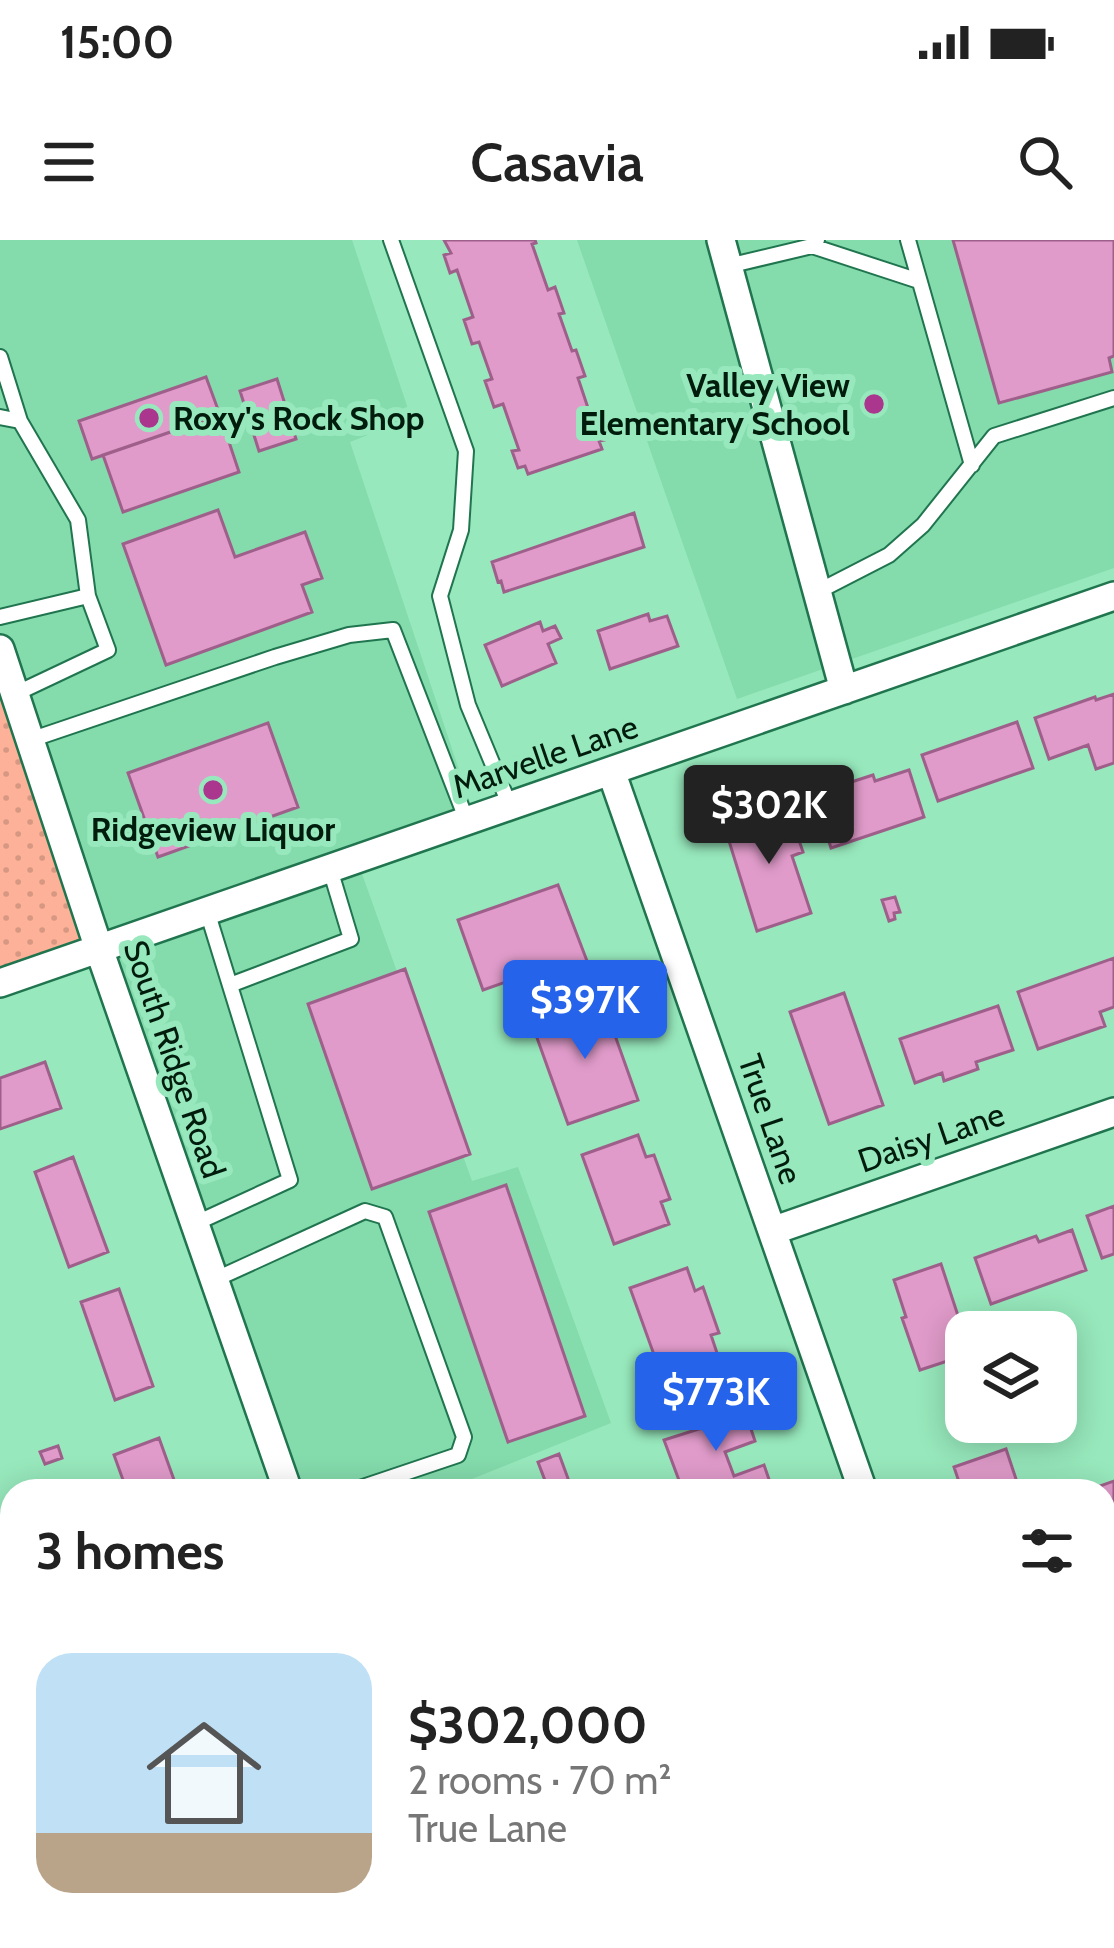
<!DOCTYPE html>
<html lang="en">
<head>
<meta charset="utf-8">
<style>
	:root { --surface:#fff; --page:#f6f6f6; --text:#222; --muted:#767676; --line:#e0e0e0; --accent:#2563eb }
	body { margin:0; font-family:Cabin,sans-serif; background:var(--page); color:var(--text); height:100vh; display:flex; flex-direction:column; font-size:45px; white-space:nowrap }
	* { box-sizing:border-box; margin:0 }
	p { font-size:39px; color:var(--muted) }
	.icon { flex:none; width:66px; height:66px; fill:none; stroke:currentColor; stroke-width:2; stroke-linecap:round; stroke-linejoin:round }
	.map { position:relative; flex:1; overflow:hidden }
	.drawer { position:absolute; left:0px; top:1239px; width:1116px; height:471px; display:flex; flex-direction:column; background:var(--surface); border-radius:36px 36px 0 0; box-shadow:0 6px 30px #0003 }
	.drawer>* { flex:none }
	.controls { position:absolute; left:945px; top:1071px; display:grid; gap:24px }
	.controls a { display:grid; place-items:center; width:132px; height:132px; border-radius:24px; background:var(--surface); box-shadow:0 6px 30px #0003; font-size:60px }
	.price { position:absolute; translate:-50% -102px; padding:0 27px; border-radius:12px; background:var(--accent); color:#fff; font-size:39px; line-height:78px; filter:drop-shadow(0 3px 6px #0008) }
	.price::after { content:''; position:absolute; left:50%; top:72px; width:36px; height:27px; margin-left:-18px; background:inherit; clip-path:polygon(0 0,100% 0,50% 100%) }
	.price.current { background:#222; color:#fff }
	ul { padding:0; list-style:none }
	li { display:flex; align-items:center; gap:36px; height:300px; padding:0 36px }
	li+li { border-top:3px solid var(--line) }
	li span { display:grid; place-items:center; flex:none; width:336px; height:240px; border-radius:36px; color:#555 }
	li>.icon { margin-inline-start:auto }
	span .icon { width:144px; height:144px; fill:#fffc; stroke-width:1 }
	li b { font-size:51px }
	h2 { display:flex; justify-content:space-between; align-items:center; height:144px; padding:0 36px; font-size:51px }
	.status { display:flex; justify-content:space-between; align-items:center; height:84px; padding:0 60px; background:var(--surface); direction:ltr }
	.status svg { height:33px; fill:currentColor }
	header { display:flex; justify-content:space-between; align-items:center; height:156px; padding:0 36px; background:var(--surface); font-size:54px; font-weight:600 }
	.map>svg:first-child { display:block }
	.built { fill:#84dbac }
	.park { fill:url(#park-dots) }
	.building { fill:#e09bca; stroke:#9f5f8b; stroke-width:3 }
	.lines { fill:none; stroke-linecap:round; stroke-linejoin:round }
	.lane-casing { stroke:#20754f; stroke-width:18 }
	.street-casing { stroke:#20754f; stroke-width:32 }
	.lane { stroke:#fff; stroke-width:14 }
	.street { stroke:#fff; stroke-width:27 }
	.poi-dot { fill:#ab368e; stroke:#97e8bc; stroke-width:4.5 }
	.labels { text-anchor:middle; stroke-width:12; stroke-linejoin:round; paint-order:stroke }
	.poi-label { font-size:33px; font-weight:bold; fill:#001c0d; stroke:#97e8bc; text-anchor:end }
	.street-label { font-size:33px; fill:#001c0d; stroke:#97e8bc }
</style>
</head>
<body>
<div class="status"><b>15:00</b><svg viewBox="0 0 49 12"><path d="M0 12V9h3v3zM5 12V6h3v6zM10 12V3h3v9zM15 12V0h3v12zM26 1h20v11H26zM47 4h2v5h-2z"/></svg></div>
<header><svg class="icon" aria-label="menu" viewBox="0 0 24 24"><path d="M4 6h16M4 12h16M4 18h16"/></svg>Casavia<svg class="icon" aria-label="search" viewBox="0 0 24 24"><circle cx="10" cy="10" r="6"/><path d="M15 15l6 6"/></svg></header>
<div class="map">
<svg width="1114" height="1708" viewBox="0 0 1114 1708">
	<defs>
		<pattern id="park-dots" width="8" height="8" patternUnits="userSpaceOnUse" patternTransform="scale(3)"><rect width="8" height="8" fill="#fcb198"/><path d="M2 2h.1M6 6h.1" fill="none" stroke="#d69882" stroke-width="1.8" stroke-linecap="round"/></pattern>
	</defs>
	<rect width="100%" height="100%" fill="#97e8bc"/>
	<path class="built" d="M0 0H352L411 178 350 202 475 578 357 620 472 941 518 927 611 1183 442 1251H288L0 409Z
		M577 0H1114V328L737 459Z
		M443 1698H979L982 1708H447Z"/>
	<path class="park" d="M0 400 99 709 0 743Z"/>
	<path class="building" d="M444 0H535L536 3 532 4 548 50 555 47 564 73 559 74 572 111 576 110 585 136 578 138 593 183 598 182 604 200 599 201 602 209 528 234 525 226 518 228 512 211 519 210 503 164 494 167 485 141 492 139 479 102 472 104 464 80 473 77 457 30 450 33 444 15 451 13Z
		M953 0H1114V116L1109 118 1112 132 999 163Z
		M206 137 220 175 92 219 79 181Z
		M277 139 296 199 259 211 240 151Z
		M220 175 239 232 123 272 103 215Z
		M218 270 235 317 305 292 322 338 302 345 312 372 166 425 123 304Z
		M634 273 644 307 504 352 501 341 498 342 492 322Z
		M648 374 650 381 667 376 678 406 610 429 598 391Z
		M540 382 543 391 555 386 561 398 548 404 556 423 502 446 485 405Z
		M1114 454V523L1096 529 1088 505 1049 519 1035 478 1095 457 1096 460Z
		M1017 482 1033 528 938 561 922 515Z
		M268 483 298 567 158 617 128 533Z
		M909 530 924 577 831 608 817 563 842 554 839 546 873 535 875 541Z
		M775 567 778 577 790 574 803 612 792 616 811 673 757 691 724 585Z
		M558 645 592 734 564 744 557 724 483 750 458 680Z
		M895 657 900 672 894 673 895 679 889 681 882 660Z
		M1114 718V767L1100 772 1105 786 1038 809 1018 752Z
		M405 729 470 914 372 949 308 764Z
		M844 753 883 865 829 884 790 772Z
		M602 759 638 860 568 884 532 784Z
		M998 766 1013 810 976 822 978 829 944 841 942 833 915 843 900 799Z
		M45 822 61 868 0 889V838Z
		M638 895 646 917 654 915 670 959 661 962 669 984 614 1004 582 915Z
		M73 917 108 1012 69 1027 35 932Z
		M506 945 585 1176 508 1202 429 972Z
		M1114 966V1014L1102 1018 1087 976Z
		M1072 990 1086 1030 991 1064 975 1018 1036 996 1039 1002Z
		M941 1024 966 1100V1115L920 1130 902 1078 906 1077 894 1040Z
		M687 1028 695 1051 703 1047 719 1093 711 1095 719 1119 662 1137 630 1048Z
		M119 1049 153 1146 115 1160 81 1062Z
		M742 1162 755 1201 725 1212 734 1236 764 1225 773 1251H683L664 1200 702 1188 698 1178Z
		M159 1198 178 1251H127L114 1215Z
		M58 1206 62 1218 45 1224 40 1212Z
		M1006 1209 1020 1251H962L954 1227Z
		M559 1214 570 1244 549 1251 538 1222Z
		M1114 1241V1296L1104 1299V1251H1086Z
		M0 1432 12 1459V1485L0 1489Z
		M1114 1478V1533L1104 1503V1482Z
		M12 1526V1605L0 1570V1531Z
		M1114 1666V1708H1077L1074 1698H1104V1669Z
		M59 1698H107L111 1708H48L61 1704Z
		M302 1698H342L345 1708H306Z
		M628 1698H710L714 1708H650L648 1700 631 1706Z"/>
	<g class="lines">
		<defs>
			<path id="lane" d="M391 0 466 211 461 290 440 356 468 465 510 566
				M908 0 972 225
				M812 6 919 41
				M728 26 812 6 817 0
				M0 117 20 181
				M0 177 20 181 78 280 88 356
				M817 352 889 315 923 285 994 196 1114 158
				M0 377 88 356 108 410 15 454
				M30 500 275 417 349 395 393 390 467 581
				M230 745 351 699 330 629
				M194 984 290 940 207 671
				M214 1040 365 971 385 977 464 1197 458 1215 351 1251
				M608 1698 612 1708
				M799 1708 819 1698"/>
			<path id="street" d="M721 0 844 450
				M0 409 99 709 288 1251
				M611 531 863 1251
				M0 743 1114 356
				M772 991 1114 872
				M1104 1389 1114 1385
				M443 1698 447 1708
				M979 1698 982 1708"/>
		</defs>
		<use href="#lane" class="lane-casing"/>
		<use href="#street" class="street-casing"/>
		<use href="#lane" class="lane"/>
		<use href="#street" class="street"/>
	</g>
	<g class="poi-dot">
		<circle cx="874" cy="164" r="12"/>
		<circle cx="149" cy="178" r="12"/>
		<circle cx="213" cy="550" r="12"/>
	</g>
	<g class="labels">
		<g class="poi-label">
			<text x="850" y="157">Valley View<tspan x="850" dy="38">Elementary School</tspan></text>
			<text x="173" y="190" text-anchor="start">Roxy's Rock Shop</text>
			<text x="213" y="601" text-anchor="middle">Ridgeview Liquor</text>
		</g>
		<g class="street-label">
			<text transform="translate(545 516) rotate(-19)" y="12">Marvelle Lane</text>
			<text transform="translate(175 819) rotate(71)" y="12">South Ridge Road</text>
			<text transform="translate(771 879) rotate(71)" y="12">True Lane</text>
			<text transform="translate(931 897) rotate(-19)" y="12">Daisy Lane</text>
		</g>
	</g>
</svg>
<div class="controls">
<a><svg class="icon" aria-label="layers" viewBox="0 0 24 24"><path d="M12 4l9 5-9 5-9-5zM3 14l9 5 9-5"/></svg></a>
</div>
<b class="price current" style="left:769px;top:627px">$302K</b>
<b class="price" style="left:585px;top:822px">$397K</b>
<b class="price" style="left:716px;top:1214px">$773K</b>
<section class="drawer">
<h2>3 homes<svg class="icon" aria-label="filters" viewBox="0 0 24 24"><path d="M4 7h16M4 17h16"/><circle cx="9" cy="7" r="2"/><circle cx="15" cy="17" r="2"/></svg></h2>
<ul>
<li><span style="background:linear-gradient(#bfe0f5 75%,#b9a48a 0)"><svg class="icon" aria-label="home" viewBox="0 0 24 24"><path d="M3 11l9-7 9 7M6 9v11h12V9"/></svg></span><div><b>$302,000</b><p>2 rooms · 70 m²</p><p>True Lane</p></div></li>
</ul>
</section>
</div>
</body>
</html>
